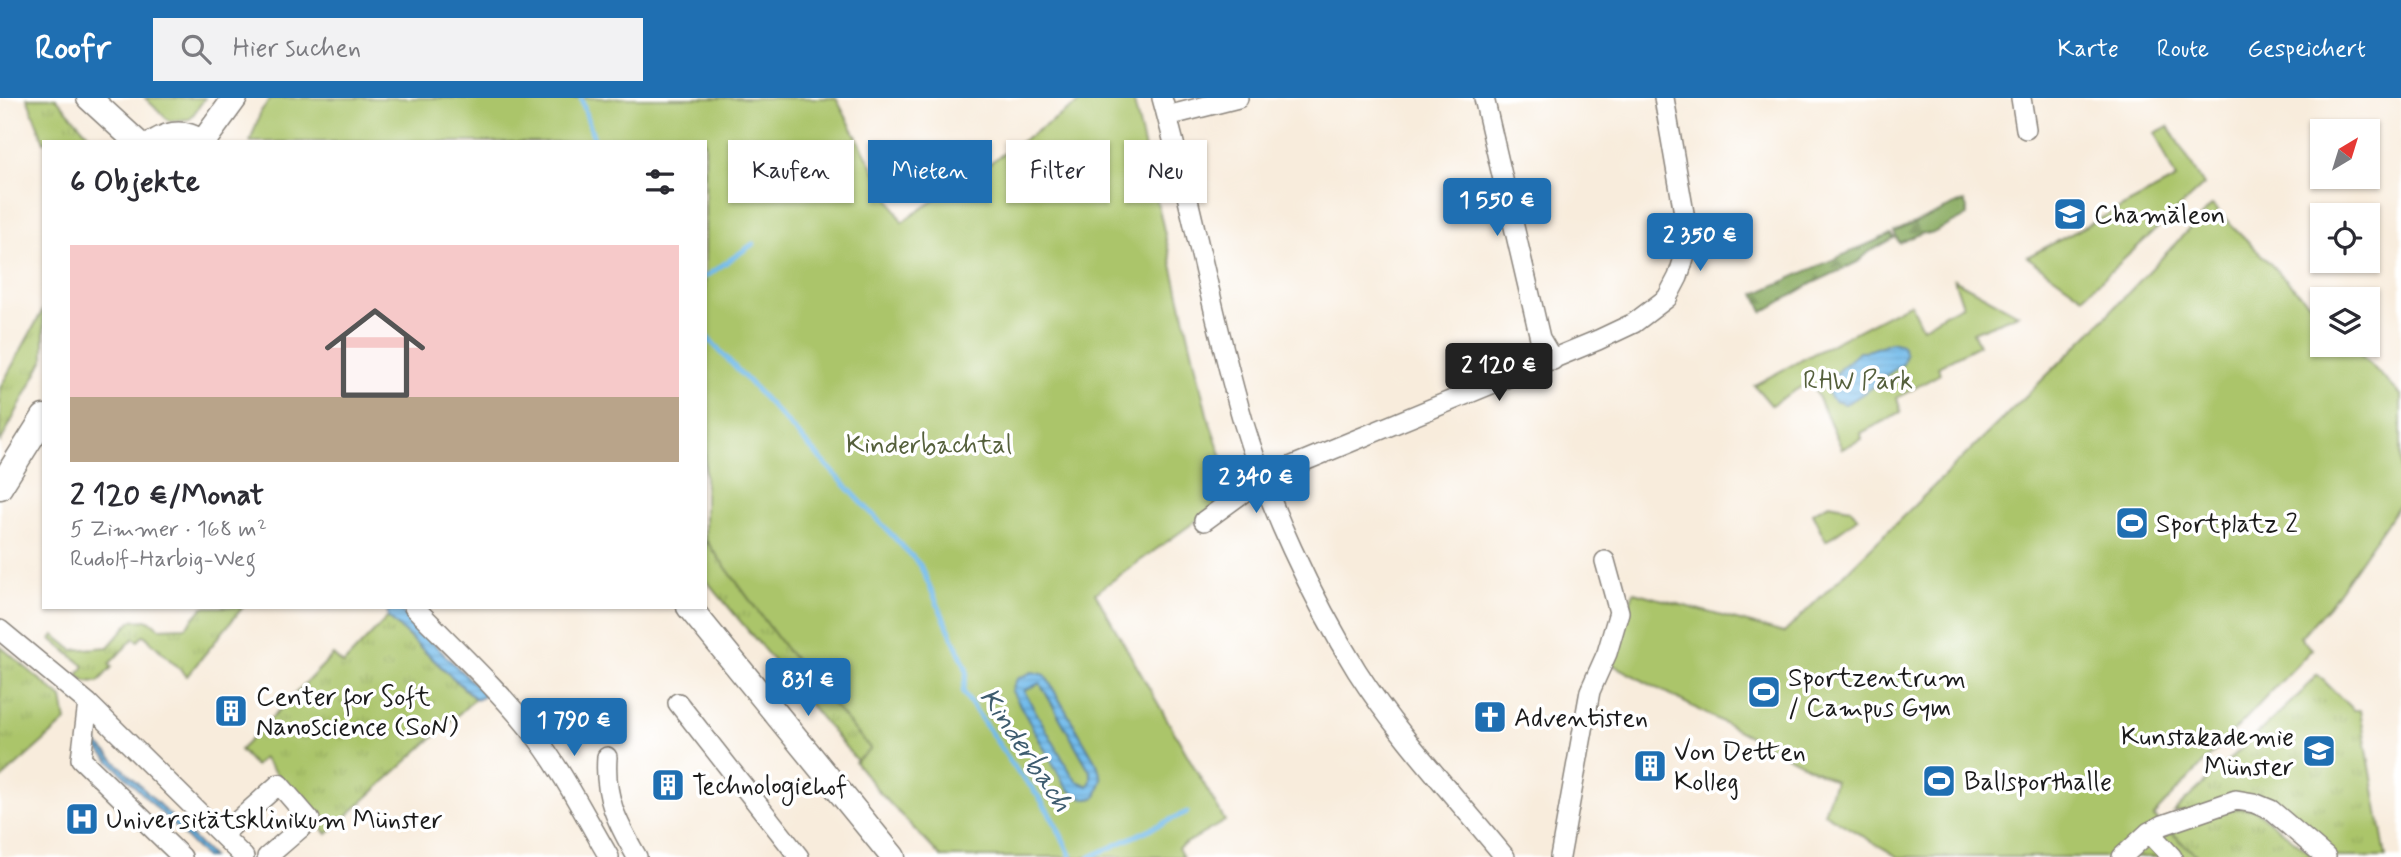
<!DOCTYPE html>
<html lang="de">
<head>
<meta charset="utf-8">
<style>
	:root { --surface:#fff; --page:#f2f2f3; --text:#2b2b33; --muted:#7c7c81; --line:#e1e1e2; --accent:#1f6fb2 }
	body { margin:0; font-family:Mynerve,sans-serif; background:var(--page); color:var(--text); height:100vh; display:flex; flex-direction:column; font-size:26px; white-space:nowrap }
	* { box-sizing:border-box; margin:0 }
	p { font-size:23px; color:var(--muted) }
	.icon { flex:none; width:38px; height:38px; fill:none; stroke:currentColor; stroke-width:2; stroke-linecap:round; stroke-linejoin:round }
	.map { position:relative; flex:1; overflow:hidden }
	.side { position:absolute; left:42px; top:42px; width:665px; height:469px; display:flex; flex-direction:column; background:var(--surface); border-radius:0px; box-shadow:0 2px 5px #0004 }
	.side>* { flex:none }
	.guide { position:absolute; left:728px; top:42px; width:665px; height:63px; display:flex; gap:14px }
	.needle { width:46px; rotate:38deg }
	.buttons { position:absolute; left:2310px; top:21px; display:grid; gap:14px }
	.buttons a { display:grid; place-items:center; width:70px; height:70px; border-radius:0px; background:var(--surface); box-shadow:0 2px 5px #0004; font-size:35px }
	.price { position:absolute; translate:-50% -60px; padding:0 16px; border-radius:7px; background:var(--accent); color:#fff; font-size:23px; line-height:46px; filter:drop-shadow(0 2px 4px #0008) }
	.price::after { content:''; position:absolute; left:50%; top:42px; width:21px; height:16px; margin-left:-10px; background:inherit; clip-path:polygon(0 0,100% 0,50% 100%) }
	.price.active { background:#222; color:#fff }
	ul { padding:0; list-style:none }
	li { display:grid; align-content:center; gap:14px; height:371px; padding:0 28px }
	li+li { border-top:2px solid var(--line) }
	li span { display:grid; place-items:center; height:217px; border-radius:0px; color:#555 }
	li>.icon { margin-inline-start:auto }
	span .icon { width:126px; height:126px; fill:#fffc; stroke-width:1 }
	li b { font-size:30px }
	h2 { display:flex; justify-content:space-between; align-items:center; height:84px; padding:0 28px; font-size:30px }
	.chip { padding:0 24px; border-radius:0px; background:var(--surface); box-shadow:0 2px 5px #0004; font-size:24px; line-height:63px }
	.chip.active { background:var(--accent); color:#fff }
	header { display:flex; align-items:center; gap:42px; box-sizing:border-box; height:98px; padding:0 35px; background:var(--accent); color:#fff }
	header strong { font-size:33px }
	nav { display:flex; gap:38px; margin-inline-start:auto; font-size:24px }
	.search { width:490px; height:63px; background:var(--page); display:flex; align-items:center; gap:18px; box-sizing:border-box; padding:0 24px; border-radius:0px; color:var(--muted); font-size:26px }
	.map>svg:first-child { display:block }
	.grass { fill:url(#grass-tufts); stroke:#647044; stroke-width:2 }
	.forest { fill:url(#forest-firs); stroke:#52633e; stroke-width:2 }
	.park { fill:#abc56b; stroke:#647044; stroke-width:2 }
	.water { fill:url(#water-rules); stroke:#476c84; stroke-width:2; fill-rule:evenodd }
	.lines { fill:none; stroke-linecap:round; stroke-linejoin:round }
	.stream { stroke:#72bbeb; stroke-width:5 }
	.minor-casing { stroke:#8a847c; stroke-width:22 }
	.major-casing { stroke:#8a847c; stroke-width:27 }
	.minor { stroke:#fff; stroke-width:19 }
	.major { stroke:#fff; stroke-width:24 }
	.labels { text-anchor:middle; stroke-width:7; stroke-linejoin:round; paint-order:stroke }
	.poi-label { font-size:26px; fill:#1c1c1c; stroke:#fff; text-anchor:start }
	.park-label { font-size:26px; fill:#55603c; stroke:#fff }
	.water-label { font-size:28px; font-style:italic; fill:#3e5c6f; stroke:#fff }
</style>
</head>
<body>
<header>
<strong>Roofr</strong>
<div class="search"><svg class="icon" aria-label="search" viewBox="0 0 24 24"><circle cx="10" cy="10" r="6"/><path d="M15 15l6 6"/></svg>Hier suchen</div>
<nav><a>Karte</a><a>Route</a><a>Gespeichert</a></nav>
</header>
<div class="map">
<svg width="2401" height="759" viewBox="0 0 2401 759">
	<defs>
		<pattern id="grass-tufts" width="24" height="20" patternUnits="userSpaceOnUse" patternTransform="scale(1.75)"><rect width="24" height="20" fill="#abc56b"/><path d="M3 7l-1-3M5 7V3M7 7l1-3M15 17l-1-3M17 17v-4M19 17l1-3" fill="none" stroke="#93a95c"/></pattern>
		<pattern id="forest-firs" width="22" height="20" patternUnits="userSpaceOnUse" patternTransform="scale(1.75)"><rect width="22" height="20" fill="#88aa5f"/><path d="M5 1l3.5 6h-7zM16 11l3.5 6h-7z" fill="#6e8a4e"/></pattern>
		<pattern id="water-rules" width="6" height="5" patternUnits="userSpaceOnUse" patternTransform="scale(1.75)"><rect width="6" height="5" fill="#72bbeb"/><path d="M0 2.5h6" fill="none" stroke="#62a0c9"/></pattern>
	</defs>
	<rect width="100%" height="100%" fill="#fff"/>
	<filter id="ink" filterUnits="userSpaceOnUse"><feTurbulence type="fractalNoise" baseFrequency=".0143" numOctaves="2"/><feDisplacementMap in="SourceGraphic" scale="14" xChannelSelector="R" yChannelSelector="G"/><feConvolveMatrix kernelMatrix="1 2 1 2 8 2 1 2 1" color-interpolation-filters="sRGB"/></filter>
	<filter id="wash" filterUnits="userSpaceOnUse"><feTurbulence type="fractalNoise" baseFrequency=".00686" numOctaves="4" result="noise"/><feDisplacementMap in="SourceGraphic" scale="28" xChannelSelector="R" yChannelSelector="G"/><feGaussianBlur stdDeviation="1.57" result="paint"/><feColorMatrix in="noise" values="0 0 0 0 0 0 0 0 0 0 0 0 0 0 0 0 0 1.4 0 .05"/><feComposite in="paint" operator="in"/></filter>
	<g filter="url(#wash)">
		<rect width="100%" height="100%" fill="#f8ecdc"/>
		<path class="grass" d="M27 0H56L95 44H44Z
			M44 210V261L0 345V290Z
			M705 441 785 550 871 651 883 694 705 481Z
			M203 509H243L187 578 144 537 138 543 134 540 109 566 112 569 98 584 85 583 78 577 84 568 51 541 54 537 73 552 108 549 131 523 149 522 159 530 186 529Z
			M388 519 475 601 327 736 263 660 255 668 240 652 333 557 343 566Z
			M0 548 62 600 66 623 0 682Z
			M2317 576 2353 612H2360L2386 759H2335L2277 709 2173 714 2303 593Z
			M2233 710 2254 711 2315 759H2198L2168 731Z"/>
		<path class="forest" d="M1964 103 1967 110V118L1931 136 1922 135 1899 145 1894 134Z
			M1891 136 1894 140 1869 154 1858 164 1813 185 1763 214 1755 196Z"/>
		<path class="park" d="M145 0H205L190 21 169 23Z
			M271 0H836L902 124 1086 0H1133L1207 316 1232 388 1238 393 1095 495 1225 723 1178 750 1183 759H941L880 695 855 664 871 651 785 550 705 441V44H250L261 13Z
			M2168 28 2204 87 2083 199 2027 159 2176 81 2155 35Z
			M2212 107 2322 218V247H2351L2401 297V404L2329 508 2300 539 2312 551 2153 718 2198 759H1898L1824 715 1835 683 1609 565 1634 494 1784 535 2091 234Z
			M1954 181 2018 216 1973 234 1979 247 1938 268 1940 276 1897 300 1901 314 1861 335 1862 341 1842 351 1811 283 1771 307 1754 287 1910 205 1922 230 1950 213 1963 208Z
			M1829 406 1850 410 1858 420 1826 443 1812 415Z"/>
		<path class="water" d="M1891 244 1902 247 1906 256 1903 266C1882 278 1868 296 1845 306L1834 303 1827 293C1834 268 1846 270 1859 253 1873 254 1879 247 1891 244Z
			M387 509H397L485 597 477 602 388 519Z
			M1032 574 1045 577 1097 666 1102 681 1096 699C1082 705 1073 696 1064 686L1012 593 1017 581ZM1040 585 1091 675V683L1088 688 1077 683 1072 677 1024 593Z
			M94 642 212 759H205L92 645Z"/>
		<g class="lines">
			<path class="stream" d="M581 0 595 44
				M705 179 753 146
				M705 237 920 467 965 567 967 574 963 594 1019 676C1040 694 1060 733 1071 759
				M1090 759 1187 714"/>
		</g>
	</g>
	<g filter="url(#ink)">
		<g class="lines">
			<defs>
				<path id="minor" d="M1162 0C1192 107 1212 217 1243 323 1268 406 1311 499 1357 573 1399 639 1455 698 1505 759
					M1484 0 1540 240 1553 262
					M2021 0 2026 31
					M1167 18 1238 0
					M1204 423 1263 380 1598 242 1634 225 1667 200 1678 179 1689 144 1664 0
					M414 509C454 550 497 590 533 635 562 672 585 718 609 759
					M0 532 88 605 244 759
					M88 605 81 661 182 759
					M678 605 799 759
					M607 659C604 700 617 724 637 759
					M2149 734 2172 759
					M222 737 279 686 310 722 267 759
					M1560 759 1590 593 1607 555 1619 514 1605 463
					M2122 759 2149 734 2163 727 2236 702 2254 705 2271 712 2326 759"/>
				<path id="major" d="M89 0 137 44
					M155 44C172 34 185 34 202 44
					M203 44 235 0
					M0 389 44 319
					M689 509 893 759"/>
			</defs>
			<use href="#minor" class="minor-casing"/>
			<use href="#major" class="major-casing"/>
			<use href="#minor" class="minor"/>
			<use href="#major" class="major"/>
		</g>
	</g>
	<defs>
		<symbol id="school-square" viewBox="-11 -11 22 22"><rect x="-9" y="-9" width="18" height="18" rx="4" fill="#1f6fb2" stroke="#fff"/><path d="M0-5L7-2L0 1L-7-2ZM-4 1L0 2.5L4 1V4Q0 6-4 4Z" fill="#fff"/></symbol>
		<symbol id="stadium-square" viewBox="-11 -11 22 22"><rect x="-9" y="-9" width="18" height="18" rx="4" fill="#1f6fb2" stroke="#fff"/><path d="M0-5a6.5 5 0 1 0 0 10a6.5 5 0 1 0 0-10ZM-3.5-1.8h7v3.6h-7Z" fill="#fff"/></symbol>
		<symbol id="building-square" viewBox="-11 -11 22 22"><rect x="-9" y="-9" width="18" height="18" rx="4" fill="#1f6fb2" stroke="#fff"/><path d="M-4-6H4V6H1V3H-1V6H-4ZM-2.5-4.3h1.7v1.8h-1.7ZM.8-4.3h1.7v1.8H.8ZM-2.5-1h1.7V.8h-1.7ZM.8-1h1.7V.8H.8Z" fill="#fff"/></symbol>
		<symbol id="church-square" viewBox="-11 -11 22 22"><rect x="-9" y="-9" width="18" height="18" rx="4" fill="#1f6fb2" stroke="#fff"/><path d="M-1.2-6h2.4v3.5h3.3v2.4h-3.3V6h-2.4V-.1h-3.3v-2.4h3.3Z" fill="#fff"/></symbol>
		<symbol id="university-square" viewBox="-11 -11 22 22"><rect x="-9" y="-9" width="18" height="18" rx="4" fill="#1f6fb2" stroke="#fff"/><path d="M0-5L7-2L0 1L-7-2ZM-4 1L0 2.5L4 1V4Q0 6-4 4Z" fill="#fff"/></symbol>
		<symbol id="hospital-square" viewBox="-11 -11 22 22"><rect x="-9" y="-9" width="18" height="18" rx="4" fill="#1f6fb2" stroke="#fff"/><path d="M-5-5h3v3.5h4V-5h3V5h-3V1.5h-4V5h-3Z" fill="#fff"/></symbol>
	</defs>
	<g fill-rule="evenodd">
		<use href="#school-square" x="2051" y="97" width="38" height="38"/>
		<use href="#stadium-square" x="2113" y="406" width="38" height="38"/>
		<use href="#stadium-square" x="1745" y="575" width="38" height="38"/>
		<use href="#building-square" x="212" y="594" width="38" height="38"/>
		<use href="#church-square" x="1471" y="600" width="38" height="38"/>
		<use href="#university-square" x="2300" y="634" width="38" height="38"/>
		<use href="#building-square" x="1631" y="649" width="38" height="38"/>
		<use href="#stadium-square" x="1920" y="664" width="38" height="38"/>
		<use href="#building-square" x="649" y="668" width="38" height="38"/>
		<use href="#hospital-square" x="63" y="702" width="38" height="38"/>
	</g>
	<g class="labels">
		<g class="poi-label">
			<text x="2094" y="125">Chamäleon</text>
			<text x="2156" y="434">Sportplatz 2</text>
			<text x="1788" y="588">Sportzentrum<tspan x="1788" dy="30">/ Campus Gym</tspan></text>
			<text x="256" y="607">Center for Soft<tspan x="256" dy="30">Nanoscience (SoN)</tspan></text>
			<text x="1514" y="628">Adventisten</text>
			<text x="2294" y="647" text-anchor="end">Kunstakademie<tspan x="2294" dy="30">Münster</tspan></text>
			<text x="1674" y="662">Von Detten<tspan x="1674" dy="30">Kolleg</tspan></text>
			<text x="1964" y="692">Ballsporthalle</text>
			<text x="692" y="696">Technologiehof</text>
			<text x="106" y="730">Universitätsklinikum Münster</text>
		</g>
		<g class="park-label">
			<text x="1858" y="291">RHW Park</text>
			<text x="929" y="355">Kinderbachtal</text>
		</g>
		<g class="water-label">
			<text transform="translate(1027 651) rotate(56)" y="10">Kinderbach</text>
		</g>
	</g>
</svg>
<div class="buttons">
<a><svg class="needle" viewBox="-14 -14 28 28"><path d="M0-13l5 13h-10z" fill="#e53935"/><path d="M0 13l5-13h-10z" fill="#7c7c81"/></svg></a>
<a><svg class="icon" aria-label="locate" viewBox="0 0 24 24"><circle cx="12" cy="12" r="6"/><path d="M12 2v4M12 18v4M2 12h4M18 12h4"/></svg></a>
<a><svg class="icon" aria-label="layers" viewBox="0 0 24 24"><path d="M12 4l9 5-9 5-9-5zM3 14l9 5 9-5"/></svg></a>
</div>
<b class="price" style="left:1497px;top:140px">1 550 €</b>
<b class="price" style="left:1700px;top:175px">2 350 €</b>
<b class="price active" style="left:1499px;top:305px">2 120 €</b>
<b class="price" style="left:1256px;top:417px">2 340 €</b>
<b class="price" style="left:808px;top:620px">831 €</b>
<b class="price" style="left:574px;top:660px">1 790 €</b>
<div class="guide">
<a class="chip">Kaufen</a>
<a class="chip active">Mieten</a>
<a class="chip">Filter</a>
<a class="chip">Neu</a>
</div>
<section class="side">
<h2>6 Objekte<svg class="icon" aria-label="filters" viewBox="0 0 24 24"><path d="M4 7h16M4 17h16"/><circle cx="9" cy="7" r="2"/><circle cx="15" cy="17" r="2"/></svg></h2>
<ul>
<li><span style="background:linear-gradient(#f6c9c9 70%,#b9a48a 0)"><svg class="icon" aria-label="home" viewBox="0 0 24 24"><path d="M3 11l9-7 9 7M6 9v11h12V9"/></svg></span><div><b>2 120 €/Monat</b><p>5 Zimmer · 168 m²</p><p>Rudolf-Harbig-Weg</p></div></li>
</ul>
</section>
</div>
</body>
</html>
